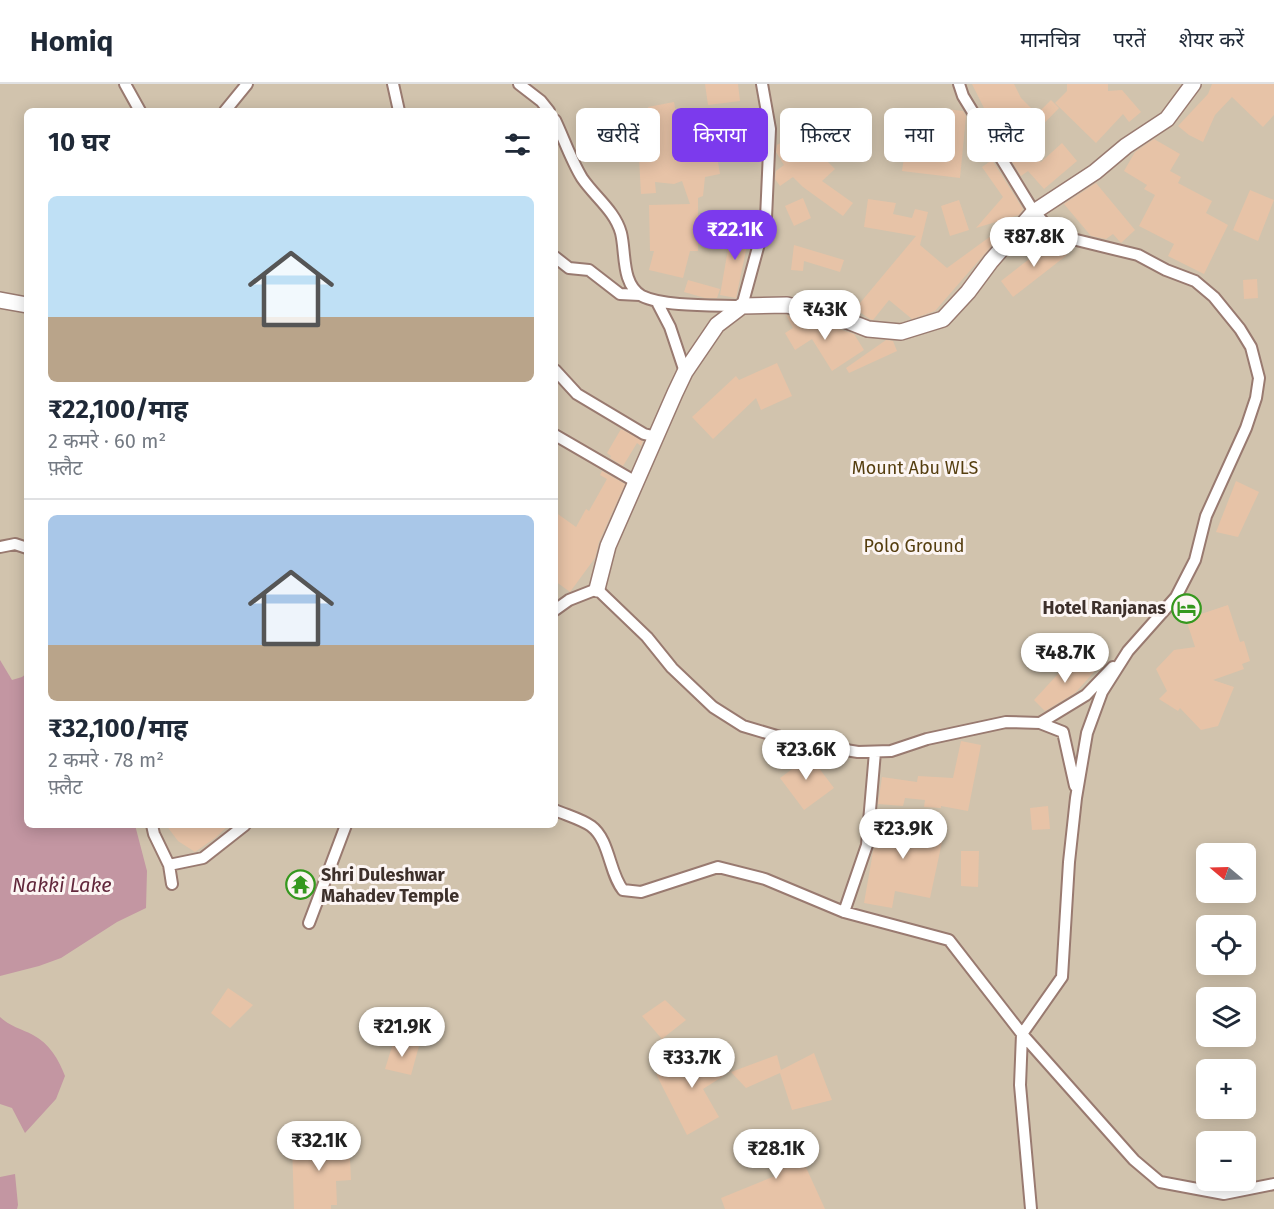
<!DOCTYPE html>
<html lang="hi">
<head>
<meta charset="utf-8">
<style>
	:root { --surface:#fff; --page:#f6f6f7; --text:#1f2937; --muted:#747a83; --line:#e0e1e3; --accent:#7c3aed }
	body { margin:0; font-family:"Fira Sans","Noto Sans Devanagari",sans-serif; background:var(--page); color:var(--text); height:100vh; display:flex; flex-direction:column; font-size:22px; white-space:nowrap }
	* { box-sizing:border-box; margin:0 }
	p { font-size:20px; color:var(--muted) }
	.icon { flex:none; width:33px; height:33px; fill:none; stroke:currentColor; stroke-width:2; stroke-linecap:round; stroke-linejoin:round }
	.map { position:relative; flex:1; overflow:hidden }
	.drawer { position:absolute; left:24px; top:24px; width:534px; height:720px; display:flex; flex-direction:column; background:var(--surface); border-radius:9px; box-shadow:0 3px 15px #0003 }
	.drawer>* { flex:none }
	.guide { position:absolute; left:576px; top:24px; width:570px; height:54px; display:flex; gap:12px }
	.needle { width:39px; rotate:289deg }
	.fabs { position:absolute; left:1196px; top:759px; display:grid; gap:12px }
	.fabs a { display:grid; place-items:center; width:60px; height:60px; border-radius:9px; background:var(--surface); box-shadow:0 3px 15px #0003; font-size:30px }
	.price { position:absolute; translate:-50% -51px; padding:0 14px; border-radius:21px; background:#fff; color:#222; font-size:20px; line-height:39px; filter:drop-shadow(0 2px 3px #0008) }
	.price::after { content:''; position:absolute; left:50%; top:36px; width:18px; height:14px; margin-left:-9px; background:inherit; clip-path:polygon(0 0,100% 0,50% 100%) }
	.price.on { background:var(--accent); color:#fff }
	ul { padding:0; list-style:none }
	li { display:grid; align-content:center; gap:12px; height:318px; padding:0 24px }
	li+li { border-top:2px solid var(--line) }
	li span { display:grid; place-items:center; height:186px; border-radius:9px; color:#555 }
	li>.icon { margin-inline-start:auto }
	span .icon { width:108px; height:108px; fill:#fffc; stroke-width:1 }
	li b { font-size:26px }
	h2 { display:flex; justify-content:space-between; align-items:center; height:72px; padding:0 24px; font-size:26px }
	.tag { padding:0 21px; border-radius:9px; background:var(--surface); box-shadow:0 3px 15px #0003; font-size:21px; line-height:54px }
	.tag.on { background:var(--accent); color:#fff }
	header { display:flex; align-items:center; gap:36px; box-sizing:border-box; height:84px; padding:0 30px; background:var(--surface); border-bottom:2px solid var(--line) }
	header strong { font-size:28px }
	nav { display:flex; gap:33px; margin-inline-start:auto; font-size:21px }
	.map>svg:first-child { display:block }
	.green { fill:#d1c3ad; fill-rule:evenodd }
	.water { fill:#c396a2 }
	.building { fill:#e7c3a7 }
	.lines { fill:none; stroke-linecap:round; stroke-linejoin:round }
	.street-casing { stroke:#997a70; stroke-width:14 }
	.secondary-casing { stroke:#997a70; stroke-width:18 }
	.street { stroke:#fff; stroke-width:10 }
	.secondary { stroke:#fff; stroke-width:15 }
	.labels { text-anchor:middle; stroke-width:6; stroke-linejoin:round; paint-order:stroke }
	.park-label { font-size:18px; fill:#553e0f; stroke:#fcf5f3 }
	.poi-label { font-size:18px; font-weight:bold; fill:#3d302b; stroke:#fcf5f3; text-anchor:end }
	.water-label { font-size:20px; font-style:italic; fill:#62283c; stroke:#fcf5f3 }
</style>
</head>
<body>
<header>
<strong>Homiq</strong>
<nav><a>मानचित्र</a><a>परतें</a><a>शेयर करें</a></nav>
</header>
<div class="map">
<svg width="1274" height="1125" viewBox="0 0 1274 1125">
	<rect width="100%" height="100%" fill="#fcf5f3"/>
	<path class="green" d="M0 0H1274V1125H0ZM27 27H555V741H27ZM1206 770H1245V808H1206ZM1206 842H1245V880H1206ZM1206 914H1245V952H1206ZM1206 986H1245V1024H1206ZM1206 1058H1245V1096H1206Z"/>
	<path class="water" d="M0 576 12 596 22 593 27 589V741H135L147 787 146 824 117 838 61 874 39 882 0 892Z
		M0 933C9 942 22 945 33 951 49 959 59 976 65 992L56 1015 25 1049 12 1024 0 1020Z
		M15 1090 18 1121 17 1125H0V1093Z"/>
	<path class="building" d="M705 0H738L740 17 708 21Z
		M972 0H1014L1021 14 1037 30 1051 16 1059 24 1021 63 986 28Z
		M1067 0H1108V7L1122 6 1141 28 1129 38 1123 30 1096 59 1055 19 1067 7Z
		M1212 0H1274V31L1263 43 1232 13 1215 31 1203 58 1189 51 1178 42 1208 10Z
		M674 18 676 29 709 24 720 90 705 93 703 112 698 114V167H690L683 194 649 186 654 167H650L649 121 690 120 682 97 674 100 655 98 656 109 641 110 639 74H650L652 60 654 59 648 23Z
		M938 24 963 27 966 32 960 94 902 87 906 60 934 62Z
		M807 27 816 42 826 36 841 62 823 73 835 85 822 97 853 119 843 132 803 103 793 93 780 102 775 95 776 87 784 81 776 68 777 61 796 50 789 37Z
		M1154 55 1180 70 1170 87 1181 93 1178 99 1212 117 1206 129 1228 141 1204 190 1168 172 1174 160 1139 142 1155 111 1144 105 1147 101 1124 87 1135 68Z
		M1062 59 1077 77 1044 105 1028 87 1021 92 1011 76 1026 62 1041 78Z
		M992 76 1023 125 1019 131 976 144 1003 113 982 83Z
		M1096 99 1135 146 1121 159 1113 150 1106 155 1091 152 1064 120Z
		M1250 106 1274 116 1258 157 1233 146Z
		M803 114 811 134 794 142 785 122Z
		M868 115 896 119 893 130 912 134 915 125 928 128 920 161 947 184 1006 141 1008 143 935 227 912 235 889 216 873 236 870 235 855 225 916 152 864 143Z
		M959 116 969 146 950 152 941 122Z
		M752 138 736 214 720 211 731 148Z
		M1052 157 1058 159 1067 171 1013 213 1001 197Z
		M794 161 844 176 840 188 804 177 803 187 791 186Z
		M1257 195 1258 214 1244 215 1243 196Z
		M688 196 720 205 717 214H705L684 208Z
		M786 231 820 240 823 244 827 241 854 250 864 266 832 287 812 255 795 266 785 249 793 244Z
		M886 256 893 257 897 267 849 289 846 284Z
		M777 279 792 312 761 326 756 314 713 355 692 333 736 292 739 296Z
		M621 345 643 357 641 362 637 359 623 382 610 374 611 372 607 369Z
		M602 387 625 400 599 458 595 474 570 508 555 497V428L576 443 586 425 589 427 607 395 600 391Z
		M1236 397 1259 408 1238 453 1216 448Z
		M1228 521 1240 558 1244 557 1250 577 1242 580 1244 585 1213 596 1234 603 1218 642 1201 646 1180 624 1178 627 1159 615 1167 607 1156 585 1174 566 1195 563 1186 535Z
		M1081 573 1095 587 1075 609 1045 627 1034 616 1069 578 1073 582Z
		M961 657 981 661 968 727 941 722V724L924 723 925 716 905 714 903 722 878 720 882 693 917 698 918 692 953 694Z
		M803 667H806L834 704 804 726 780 694 795 683 790 676Z
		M1048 722 1050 745 1032 746 1030 724Z
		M877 730 945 744 930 814 895 807 892 824 864 819 874 762Z
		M166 741H229L215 754 195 768 178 757Z
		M961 767H979L978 803 961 802Z
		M228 904 253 921 230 944 211 929Z
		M665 916 686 936 662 955 642 932Z
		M394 956 419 962 411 991 385 985Z
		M708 962 725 991 703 1005 719 1033 687 1051 656 990Z
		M814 969 832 1016 792 1026 780 989 746 1004 731 988 777 971 781 986Z
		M759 1049 773 1064 793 1055 825 1125H725L721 1114 775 1092 764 1071 747 1079 736 1065Z
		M349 1055 351 1096 336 1097 337 1121H331V1125H294L292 1058Z"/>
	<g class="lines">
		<defs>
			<path id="street" d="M125 0 140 27
				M393 0 399 27
				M519 0 541 17 549 27
				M959 0 963 12 1034 128 1056 151 1138 171 1166 186 1195 197 1214 213 1240 245 1251 263 1259 294 1256 314 1246 344 1206 432 1195 476 1176 513 1128 567 1102 608 1087 649 1076 714 1069 778 1062 893 1022 950 1020 1001 1031 1125
				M225 27 247 0
				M555 36C564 55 571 76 582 94 595 113 615 127 621 149 626 169 621 200 642 212 664 223 715 221 742 222L766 134 770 45 762 0
				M555 173 569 184 589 186 620 210 640 211
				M657 218 670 243 685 288
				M555 286 577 310 644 350 657 353
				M555 351 636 398
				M0 463 15 460 27 464
				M555 526 569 516 597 505 647 553 672 584 713 623 743 642 797 658 858 668 891 667 927 655 1006 638 1040 639 1063 648 1075 702
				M1040 639 1086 611 1113 583
				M555 726C566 731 581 735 591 742 610 756 609 789 623 806L641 808 718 783 765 795 844 828 949 856 1022 950 1134 1076 1160 1098 1224 1110 1274 1100
				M152 741 154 750 169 781 172 800
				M169 781 203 774 245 741
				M844 828 867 761 875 668
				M309 839 346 741"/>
			<path id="secondary" d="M0 216 27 221
				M597 505 608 462 675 309 685 288 717 241 742 222 787 221 845 236 868 245 901 248 943 235 968 208 991 177 1034 128 1095 88 1126 62 1167 35 1193 0"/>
		</defs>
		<use href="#street" class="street-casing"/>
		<use href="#secondary" class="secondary-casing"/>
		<use href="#street" class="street"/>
		<use href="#secondary" class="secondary"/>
	</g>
	<defs>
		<symbol id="hotel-ring" viewBox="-11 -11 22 22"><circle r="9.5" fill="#fcf5f3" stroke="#35981e" stroke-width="1.5"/><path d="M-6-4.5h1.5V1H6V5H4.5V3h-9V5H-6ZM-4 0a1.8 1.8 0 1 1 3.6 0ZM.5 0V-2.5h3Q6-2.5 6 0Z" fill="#35981e"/></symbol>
		<symbol id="temple-ring" viewBox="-11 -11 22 22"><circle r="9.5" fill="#fcf5f3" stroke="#35981e" stroke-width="1.5"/><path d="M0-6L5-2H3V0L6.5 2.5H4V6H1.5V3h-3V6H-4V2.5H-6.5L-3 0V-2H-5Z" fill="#35981e"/></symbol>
	</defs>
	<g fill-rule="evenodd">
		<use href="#hotel-ring" x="1170" y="508" width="33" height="33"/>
		<use href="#temple-ring" x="284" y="784" width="33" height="33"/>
	</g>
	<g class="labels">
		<g class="park-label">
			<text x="915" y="390">Mount Abu WLS</text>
			<text x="914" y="468">Polo Ground</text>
		</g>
		<g class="poi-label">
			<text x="1166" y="530">Hotel Ranjanas</text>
			<text x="321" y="797" text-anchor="start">Shri Duleshwar<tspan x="321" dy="21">Mahadev Temple</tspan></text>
		</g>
		<g class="water-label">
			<text x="62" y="808">Nakki Lake</text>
		</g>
	</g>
</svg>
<div class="fabs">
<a><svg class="needle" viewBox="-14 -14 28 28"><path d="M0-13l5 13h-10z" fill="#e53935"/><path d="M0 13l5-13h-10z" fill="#747a83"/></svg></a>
<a><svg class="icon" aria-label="locate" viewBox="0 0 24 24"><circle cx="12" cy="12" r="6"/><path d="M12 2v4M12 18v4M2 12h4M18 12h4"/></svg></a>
<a><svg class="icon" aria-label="layers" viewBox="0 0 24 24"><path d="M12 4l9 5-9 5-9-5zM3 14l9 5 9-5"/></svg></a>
<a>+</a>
<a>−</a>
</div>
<b class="price on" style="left:735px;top:177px">₹22.1K</b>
<b class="price" style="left:1034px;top:184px">₹87.8K</b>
<b class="price" style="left:825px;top:257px">₹43K</b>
<b class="price" style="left:1065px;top:600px">₹48.7K</b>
<b class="price" style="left:806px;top:697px">₹23.6K</b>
<b class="price" style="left:903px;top:776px">₹23.9K</b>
<b class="price" style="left:402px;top:974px">₹21.9K</b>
<b class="price" style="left:692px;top:1005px">₹33.7K</b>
<b class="price" style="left:319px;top:1088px">₹32.1K</b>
<b class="price" style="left:776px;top:1096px">₹28.1K</b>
<div class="guide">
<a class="tag">खरीदें</a>
<a class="tag on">किराया</a>
<a class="tag">फ़िल्टर</a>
<a class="tag">नया</a>
<a class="tag">फ़्लैट</a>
</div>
<section class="drawer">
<h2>10 घर<svg class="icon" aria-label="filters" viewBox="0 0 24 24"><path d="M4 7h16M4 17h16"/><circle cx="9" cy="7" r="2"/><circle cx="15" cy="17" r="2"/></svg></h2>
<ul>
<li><span style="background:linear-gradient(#bfe0f5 65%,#b9a48a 0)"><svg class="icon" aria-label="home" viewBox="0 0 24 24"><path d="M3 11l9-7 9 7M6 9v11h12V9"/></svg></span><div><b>₹22,100/माह</b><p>2 कमरे · 60 m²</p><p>फ़्लैट</p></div></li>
<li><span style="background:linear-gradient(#a9c7e8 70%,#b9a48a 0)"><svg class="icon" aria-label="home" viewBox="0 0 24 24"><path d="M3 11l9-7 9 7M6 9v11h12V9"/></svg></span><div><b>₹32,100/माह</b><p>2 कमरे · 78 m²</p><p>फ़्लैट</p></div></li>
</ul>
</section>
</div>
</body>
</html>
